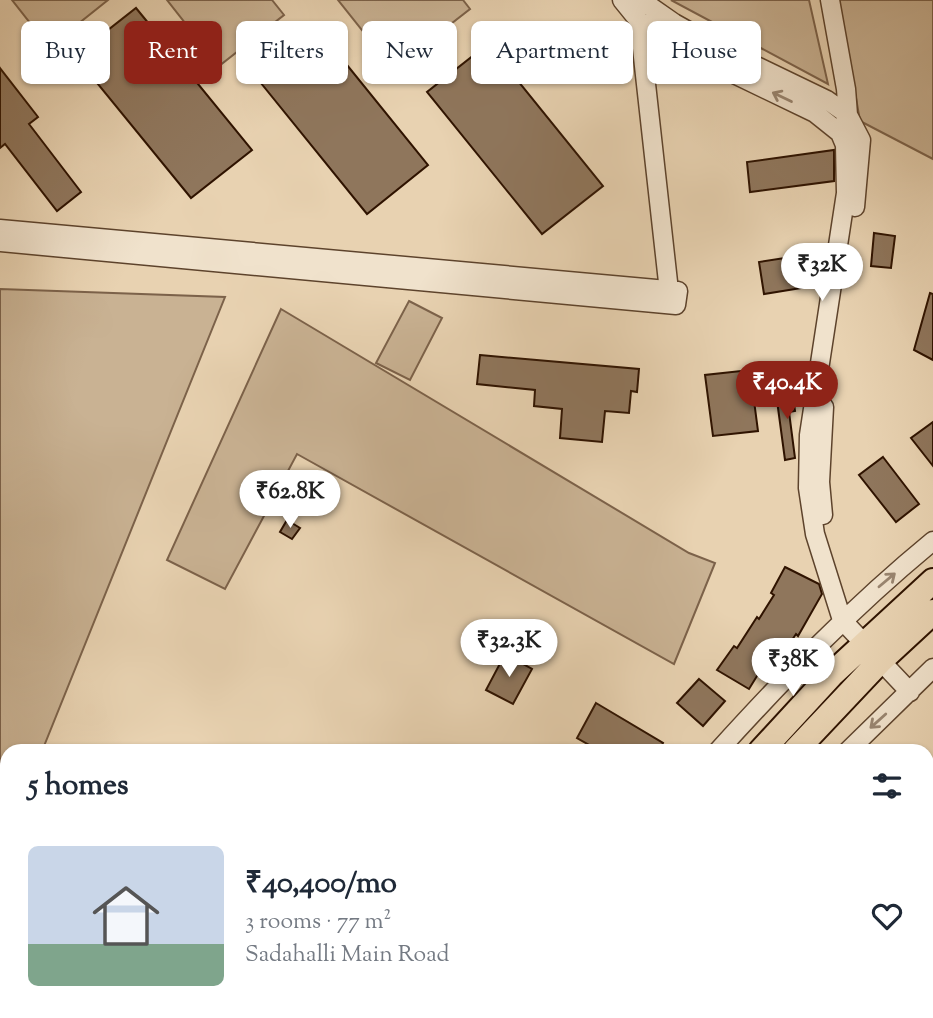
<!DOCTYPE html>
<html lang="en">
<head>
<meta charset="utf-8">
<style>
	:root { --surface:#fff; --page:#f2f2f3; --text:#1f2937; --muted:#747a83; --line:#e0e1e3; --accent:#8f2418 }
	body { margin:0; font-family:"Sorts Mill Goudy",serif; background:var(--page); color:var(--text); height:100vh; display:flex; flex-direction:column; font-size:26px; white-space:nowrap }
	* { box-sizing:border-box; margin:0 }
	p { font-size:23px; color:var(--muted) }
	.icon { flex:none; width:38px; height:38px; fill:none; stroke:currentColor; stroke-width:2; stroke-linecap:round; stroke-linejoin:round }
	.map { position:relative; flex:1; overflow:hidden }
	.details { position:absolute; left:0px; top:744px; width:934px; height:275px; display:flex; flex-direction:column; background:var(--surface); border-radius:21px 21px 0 0; box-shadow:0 2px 5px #0004 }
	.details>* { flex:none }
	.hud { position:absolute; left:21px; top:21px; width:892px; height:63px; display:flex; gap:14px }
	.price { position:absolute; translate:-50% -60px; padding:0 16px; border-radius:24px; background:#fff; color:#222; font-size:23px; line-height:46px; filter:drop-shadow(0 2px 4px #0008) }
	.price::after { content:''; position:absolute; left:50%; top:42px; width:21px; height:16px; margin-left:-10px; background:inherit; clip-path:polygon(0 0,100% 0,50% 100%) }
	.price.active { background:var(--accent); color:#fff }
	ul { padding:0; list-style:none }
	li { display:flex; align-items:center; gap:21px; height:175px; padding:0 28px }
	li+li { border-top:2px solid var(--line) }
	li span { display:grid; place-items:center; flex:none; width:196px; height:140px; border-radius:10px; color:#555 }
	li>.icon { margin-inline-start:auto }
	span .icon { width:84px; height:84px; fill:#fffc; stroke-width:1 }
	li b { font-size:30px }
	h2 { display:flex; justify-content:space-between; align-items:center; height:84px; padding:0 28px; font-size:30px }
	.tag { padding:0 24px; border-radius:10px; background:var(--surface); box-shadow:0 2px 5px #0004; font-size:24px; line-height:63px }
	.tag.active { background:var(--accent); color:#fff }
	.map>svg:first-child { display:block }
	.green { fill:#c9b293; stroke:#7c624a; stroke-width:2 }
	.building { fill:#8f765c; stroke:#2f1300; stroke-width:2 }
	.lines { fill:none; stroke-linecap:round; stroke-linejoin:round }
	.minor-casing { stroke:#5d432c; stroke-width:21 }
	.major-casing { stroke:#2f1300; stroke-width:24 }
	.highway-casing { stroke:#2f1300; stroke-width:28 }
	.minor { stroke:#f0e2cc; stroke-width:18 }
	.major { stroke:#e8d2b1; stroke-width:21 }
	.highway { stroke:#e8d2b1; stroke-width:24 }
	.rail-casing { stroke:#2f1300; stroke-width:6 }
	.rail { stroke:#f0e2cc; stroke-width:3.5; stroke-dasharray:10; stroke-linecap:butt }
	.oneway { stroke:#998570 }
</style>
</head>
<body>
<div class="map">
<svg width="933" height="1018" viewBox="0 0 933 1018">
	<rect width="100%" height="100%" fill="#e8d2b1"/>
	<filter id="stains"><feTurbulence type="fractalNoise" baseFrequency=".00286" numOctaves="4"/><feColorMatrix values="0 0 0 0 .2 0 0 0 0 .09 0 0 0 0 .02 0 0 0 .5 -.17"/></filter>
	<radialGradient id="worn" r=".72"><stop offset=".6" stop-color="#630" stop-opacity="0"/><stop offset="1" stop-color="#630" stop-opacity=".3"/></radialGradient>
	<path class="green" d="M12 0H108L49 47Z
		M167 0H272L284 15 219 66Z
		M338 0H463L470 9 393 69Z
		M671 0H809L828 84Z
		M839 0H933V159L860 121Z
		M0 289 225 297 42 751H7V790L0 788Z
		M409 301 442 318 410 380 376 363Z
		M281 309 689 553 715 563 674 664 297 454 225 589 167 560Z
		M0 817 7 819V968L0 966Z
		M928 964 933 966V1018H721L722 1012H928Z"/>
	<path class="building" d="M136 8 252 150 191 198 75 56Z
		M313 23 428 165 367 214 252 72Z
		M488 44 603 186 542 234 427 92Z
		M0 68 38 117 29 124 81 192 57 211 5 144 0 148Z
		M834 150V181L750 192 747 162Z
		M874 233 895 236 891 268 871 266Z
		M817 253 820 285 764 294 759 262Z
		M930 293 933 294V360L914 350Z
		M480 355 639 369 637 392 631 391 629 413 605 411 602 442 560 438 562 409 534 406 535 390 477 384Z
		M750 370 758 431 713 436 705 375Z
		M795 390 797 404H794L795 411 789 412 795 458 785 460 776 393Z
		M933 422V466L911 438Z
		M883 457 919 504 896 522 859 475Z
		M287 520 300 528 292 539 280 532Z
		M785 567 819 584 822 594 798 636 796 634 784 652 781 651 771 667 765 663 749 689 717 670 734 646 737 648 757 617 759 619 774 595 771 593Z
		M505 654 532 669 513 704 486 690Z
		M699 679 725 701 703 726 677 703Z
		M596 703 663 743 659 751H600L577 738Z"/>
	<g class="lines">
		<defs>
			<path id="minor" d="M622 0 639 21 703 59 815 113 840 133
				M641 0 674 23 715 46 827 100 848 115 861 140 855 207
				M830 0 846 89 848 115 840 133 845 145 846 193 809 435 808 488 815 534 842 620 910 692
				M639 21 669 291
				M0 229 678 291 676 305 0 242
				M823 515 820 482 824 407
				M718 751C786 676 855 605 933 541
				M848 751 933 668
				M0 985 7 987
				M105 1012 130 1018
				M491 1018 497 1012
				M623 1018 629 1012"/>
			<path id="major" d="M928 951 933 953"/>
			<path id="highway" d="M761 751 831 675 933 581
				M795 751 880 661 933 612
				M532 1018 537 1012
				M567 1018 573 1012"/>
		</defs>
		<use href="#minor" class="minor-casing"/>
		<use href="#major" class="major-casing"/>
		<use href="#highway" class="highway-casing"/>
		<use href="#minor" class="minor"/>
		<use href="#major" class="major"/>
		<use href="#highway" class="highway"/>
		<defs>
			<path id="rail" d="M593 1018 598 1012
				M648 1018 654 1012"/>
		</defs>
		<use href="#rail" class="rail-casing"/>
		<use href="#rail" class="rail"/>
	</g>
	<defs><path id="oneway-shaft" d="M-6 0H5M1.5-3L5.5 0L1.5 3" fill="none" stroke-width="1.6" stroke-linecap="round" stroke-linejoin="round" transform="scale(1.75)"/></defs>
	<g class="oneway">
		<use href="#oneway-shaft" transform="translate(782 97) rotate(-154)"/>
		<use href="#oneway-shaft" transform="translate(887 580) rotate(-40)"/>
		<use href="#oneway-shaft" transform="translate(878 721) rotate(138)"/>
	</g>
	<rect width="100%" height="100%" filter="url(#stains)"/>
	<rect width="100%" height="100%" fill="url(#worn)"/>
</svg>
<b class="price" style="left:822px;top:303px">₹32K</b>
<b class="price active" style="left:787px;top:421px">₹40.4K</b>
<b class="price" style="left:290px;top:530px">₹62.8K</b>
<b class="price" style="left:509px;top:679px">₹32.3K</b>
<b class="price" style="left:793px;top:698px">₹38K</b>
<div class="hud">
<a class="tag">Buy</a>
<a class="tag active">Rent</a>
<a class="tag">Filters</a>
<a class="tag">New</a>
<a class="tag">Apartment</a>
<a class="tag">House</a>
</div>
<section class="details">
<h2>5 homes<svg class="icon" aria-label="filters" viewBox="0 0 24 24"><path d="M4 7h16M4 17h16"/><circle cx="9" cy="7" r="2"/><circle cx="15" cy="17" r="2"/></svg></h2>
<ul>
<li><span style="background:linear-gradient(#c9d6e8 70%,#7fa58c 0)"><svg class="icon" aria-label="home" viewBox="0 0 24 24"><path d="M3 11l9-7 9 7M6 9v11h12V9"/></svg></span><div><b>₹40,400/mo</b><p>3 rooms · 77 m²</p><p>Sadahalli Main Road</p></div><svg class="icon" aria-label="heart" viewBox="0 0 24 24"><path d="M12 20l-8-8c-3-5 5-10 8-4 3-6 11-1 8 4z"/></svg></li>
</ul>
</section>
</div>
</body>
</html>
